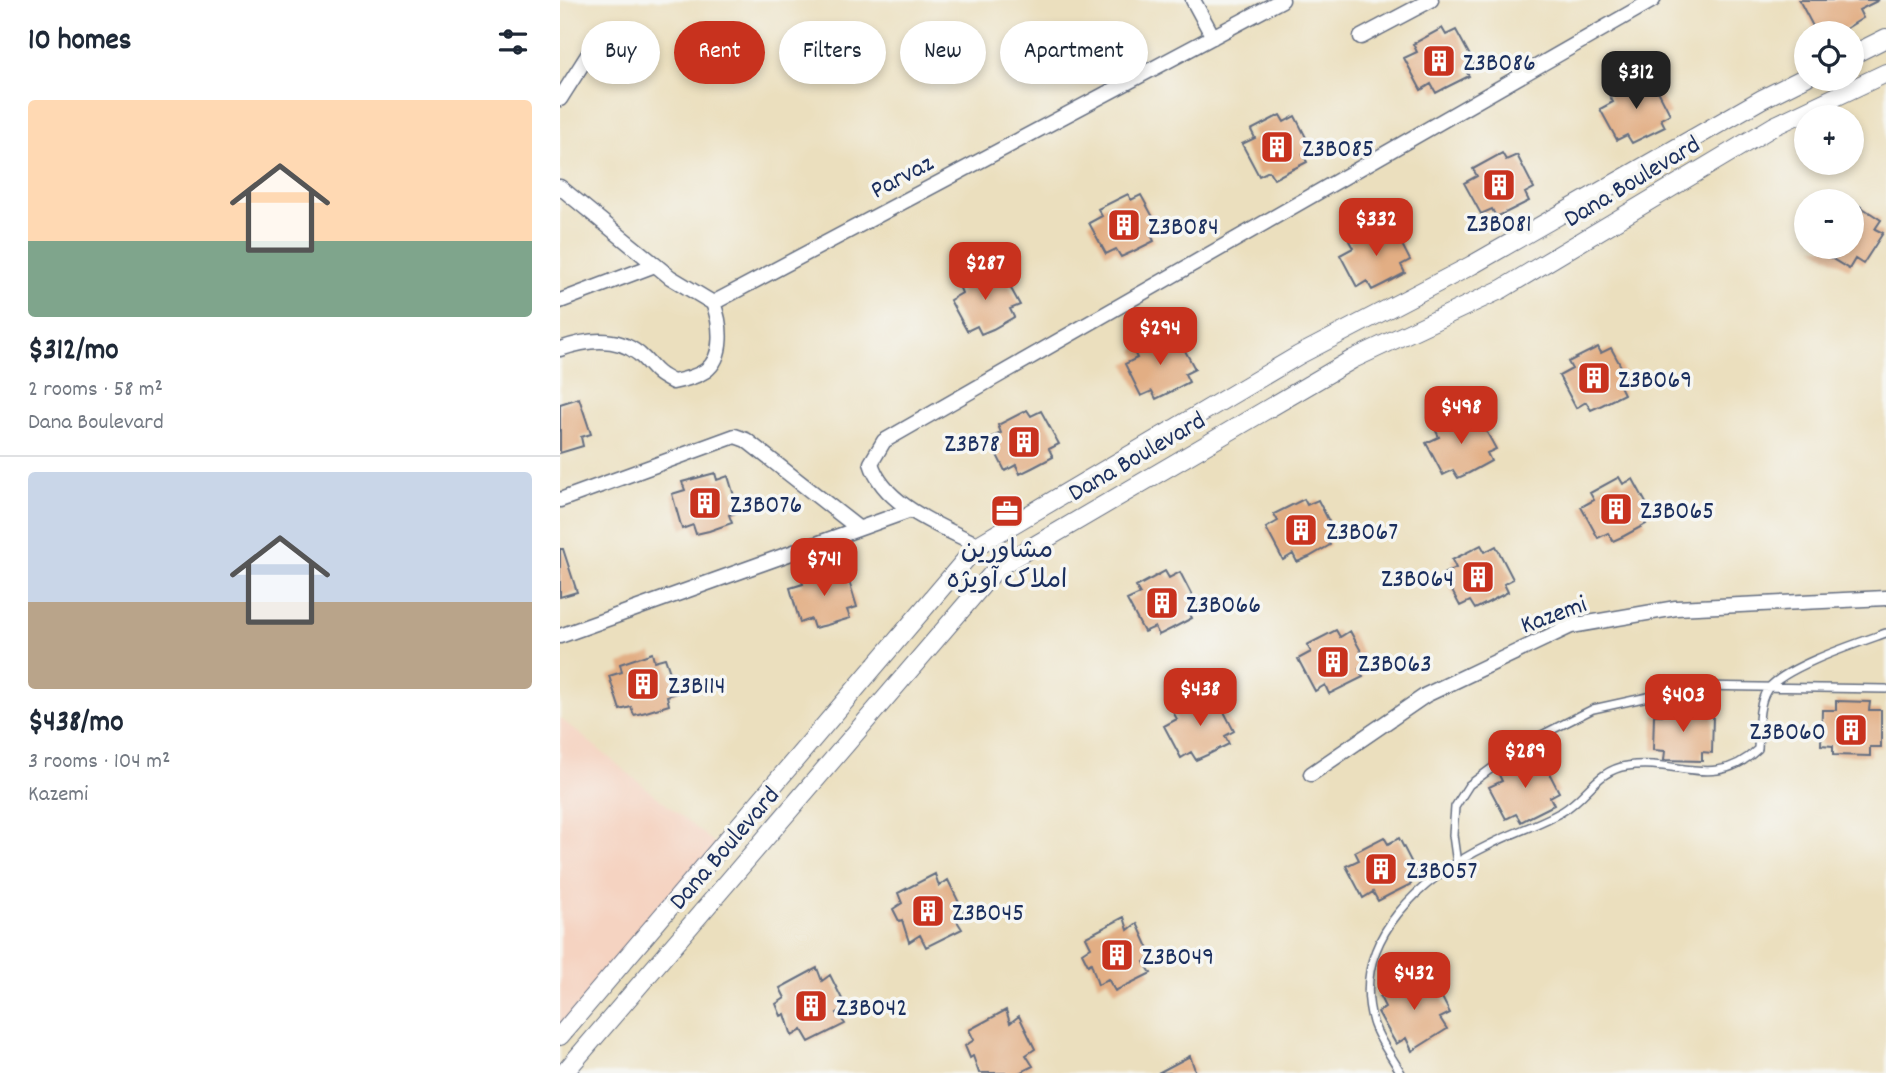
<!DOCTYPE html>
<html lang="en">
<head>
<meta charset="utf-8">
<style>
	:root { --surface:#fff; --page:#f6f6f7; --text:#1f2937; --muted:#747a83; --line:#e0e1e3; --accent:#c8321e }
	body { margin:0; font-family:Dekko,"Playpen Sans Arabic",sans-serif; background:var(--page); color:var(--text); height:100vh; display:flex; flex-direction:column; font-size:26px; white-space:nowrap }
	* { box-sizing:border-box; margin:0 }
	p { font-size:23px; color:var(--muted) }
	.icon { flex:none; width:38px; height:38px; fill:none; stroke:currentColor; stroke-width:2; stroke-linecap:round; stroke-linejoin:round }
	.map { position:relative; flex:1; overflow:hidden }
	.side { display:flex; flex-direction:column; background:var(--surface); width:560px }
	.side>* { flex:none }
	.top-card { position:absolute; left:21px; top:21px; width:665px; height:63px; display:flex; gap:14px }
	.controls { position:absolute; left:1234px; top:21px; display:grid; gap:14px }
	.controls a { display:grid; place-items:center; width:70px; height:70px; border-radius:50%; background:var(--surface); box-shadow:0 4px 10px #0003; font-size:35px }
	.price { position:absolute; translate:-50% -60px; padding:0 16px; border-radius:14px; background:var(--accent); color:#fff; font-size:23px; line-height:46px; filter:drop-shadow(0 2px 4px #0008) }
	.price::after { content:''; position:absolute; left:50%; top:42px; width:21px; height:16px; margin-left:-10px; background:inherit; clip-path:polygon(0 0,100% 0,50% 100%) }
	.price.current { background:#222; color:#fff }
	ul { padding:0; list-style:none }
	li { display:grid; align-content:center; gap:14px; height:371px; padding:0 28px }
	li+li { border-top:2px solid var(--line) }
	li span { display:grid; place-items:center; height:217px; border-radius:7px; color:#555 }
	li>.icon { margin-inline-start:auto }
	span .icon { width:126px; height:126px; fill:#fffc; stroke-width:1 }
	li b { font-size:30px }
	h2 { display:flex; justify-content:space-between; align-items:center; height:84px; padding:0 28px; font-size:30px }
	.chip { padding:0 24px; border-radius:32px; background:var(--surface); box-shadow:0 4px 10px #0003; font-size:24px; line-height:63px }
	.chip.current { background:var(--accent); color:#fff }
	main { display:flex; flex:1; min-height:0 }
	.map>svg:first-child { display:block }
	.built { fill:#f5d3c1 }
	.building { fill:#e2ae84 }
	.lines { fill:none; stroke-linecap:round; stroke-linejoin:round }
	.service-casing { stroke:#646d80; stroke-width:10 }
	.minor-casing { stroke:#646d80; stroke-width:17 }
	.tertiary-casing { stroke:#646d80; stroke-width:20 }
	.service { stroke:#fff; stroke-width:7 }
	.minor { stroke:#fff; stroke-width:14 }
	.tertiary { stroke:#fff; stroke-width:18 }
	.labels { text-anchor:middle; stroke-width:7; stroke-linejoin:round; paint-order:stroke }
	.poi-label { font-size:26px; fill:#1b2f5e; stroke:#f6f6f2; text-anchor:start }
	.street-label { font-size:26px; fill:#1b2f5e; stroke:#f6f6f2 }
</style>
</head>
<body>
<main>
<section class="side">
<h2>10 homes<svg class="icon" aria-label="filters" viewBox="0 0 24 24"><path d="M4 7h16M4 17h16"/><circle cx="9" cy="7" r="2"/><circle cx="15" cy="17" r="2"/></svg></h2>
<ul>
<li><span style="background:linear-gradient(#ffd9b3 65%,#7fa58c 0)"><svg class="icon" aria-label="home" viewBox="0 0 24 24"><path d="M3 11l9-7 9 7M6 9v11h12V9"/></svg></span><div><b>$312/mo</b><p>2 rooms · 58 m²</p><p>Dana Boulevard</p></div></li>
<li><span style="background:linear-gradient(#c9d6e8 60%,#b9a48a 0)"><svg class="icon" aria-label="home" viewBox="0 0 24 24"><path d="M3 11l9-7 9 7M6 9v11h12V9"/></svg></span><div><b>$438/mo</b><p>3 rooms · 104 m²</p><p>Kazemi</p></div></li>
</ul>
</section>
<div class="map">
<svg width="1326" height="1073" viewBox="0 0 1326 1073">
	<rect width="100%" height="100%" fill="#f6f6f2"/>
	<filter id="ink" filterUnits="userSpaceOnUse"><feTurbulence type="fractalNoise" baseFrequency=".0143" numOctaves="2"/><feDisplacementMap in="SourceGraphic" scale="14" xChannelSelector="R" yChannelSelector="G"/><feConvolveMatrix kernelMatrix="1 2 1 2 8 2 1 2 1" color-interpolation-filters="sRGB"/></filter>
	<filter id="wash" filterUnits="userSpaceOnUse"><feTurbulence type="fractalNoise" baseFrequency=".00686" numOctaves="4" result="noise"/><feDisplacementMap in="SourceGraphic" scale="28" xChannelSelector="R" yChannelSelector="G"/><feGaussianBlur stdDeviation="1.57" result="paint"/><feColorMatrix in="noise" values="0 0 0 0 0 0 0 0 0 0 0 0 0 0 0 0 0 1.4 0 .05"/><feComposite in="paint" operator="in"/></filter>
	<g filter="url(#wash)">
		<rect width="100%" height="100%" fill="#ebdfbe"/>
		<path class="built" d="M0 718 158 846 0 1039Z"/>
		<g id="blocks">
			<path class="building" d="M1239 0H1319L1299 10 1303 18 1279 33H1269L1266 27 1256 32Z
				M882 28 886 35 896 30 914 63 904 68 909 76 887 87 876 93 871 84 861 90 844 58 857 52 853 44Z
				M1079 79 1082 86 1093 81 1110 114 1101 119 1105 127 1072 143 1067 135 1057 140 1040 109 1053 102 1049 95Z
				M720 115 724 122 735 116 752 149 743 154 747 162 725 173 714 179 709 171 699 176 682 144 695 138 691 130Z
				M942 153 946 160 957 155 974 188 965 193 969 201 947 212 936 217 932 209 921 214 904 183 917 176 913 169Z
				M568 194 571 200 581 195 599 228 590 233 594 241 572 252 561 257 556 249 546 254 529 223 542 216 538 209Z
				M1292 201 1321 220 1315 229 1323 233 1303 264 1295 259 1289 269 1253 247H1292Z
				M819 226 822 232 833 227 850 260 841 265 845 273 824 284 812 290 807 281 797 287 780 255 793 248 789 241Z
				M428 270 432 277 442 272 460 305 450 309 454 317 433 329 421 334 417 326 407 331 390 300 402 293 399 286Z
				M603 335 606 342 617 336 635 369 625 374 629 382 608 393 596 399 592 391 581 396 565 364 577 358 573 350Z
				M1038 347 1041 353 1051 348 1069 381 1060 386 1064 394 1042 405 1031 410 1026 402 1016 408 999 376 1012 369 1008 362Z
				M19 398 31 434 21 437 23 446 0 453V404Z
				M467 410 471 416 481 411 499 444 489 449 493 457 472 468 460 474 456 465 445 471 429 439 441 433 438 425Z
				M904 414 908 421 918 416 936 449 927 453 931 461 909 473 898 478 893 470 883 475 866 443 879 437 875 429Z
				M155 473 157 480 168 476 179 512 169 515 172 523 149 531 136 534 133 525 122 529 112 494 125 490 122 482Z
				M1059 477 1063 484 1073 479 1091 512 1082 516 1086 524 1064 536 1053 541 1048 533 1038 538 1021 507 1034 500 1030 493Z
				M744 499 747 505 758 500 775 533 766 538 770 545 749 557 737 562 733 554 723 560 706 528 718 521 714 514Z
				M921 545 925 552 936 546 953 579 944 584 948 592 927 603 915 609 910 601 900 606 883 574 896 568 892 560Z
				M0 549H3L17 592 0 597Z
				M273 567 275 574 286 571 297 607 287 610 290 618 267 625 254 628 251 619 240 623 230 588 243 584 241 577Z
				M605 571 609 578 620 572 637 605 628 610 632 618 611 629 599 635 595 627 584 632 567 600 580 594 576 587Z
				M776 630 780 637 790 631 808 664 799 669 803 677 769 694 765 685 755 691 738 659 751 652 747 645Z
				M92 653 94 661 105 658 117 693 107 696 109 705 86 712 74 715 71 707 60 710 49 676 62 672 60 664Z
				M642 696 646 703 657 698 674 731 665 736 669 744 647 755 636 760 631 752 621 758 604 726 617 719 613 712Z
				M1276 701 1310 702 1309 710H1321V747H1310V756L1273 755V746L1261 745 1262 710H1276Z
				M1108 707H1141V715H1153L1152 753 1142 752V761L1104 760 1105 751 1093 750 1094 715H1108Z
				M967 758 971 765 982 759 999 792 990 797 994 805 972 816 961 822 956 814 946 819 929 787 942 781 938 773Z
				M824 837 828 844 839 838 856 871 847 876 851 884 829 895 818 901 813 892 803 898 786 866 799 860 795 852Z
				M375 874 379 886 388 880 404 913 395 918 402 929 366 947 360 935 349 942 342 920 339 921 333 909 342 903 338 893Z
				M564 917 568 930 577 923 592 956 584 962 591 973 555 991 548 979 538 985 531 963 528 965 522 953 531 947 526 937Z
				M257 968 262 981 270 975 286 1007 277 1013 285 1024 249 1042 242 1030 232 1036 225 1014 221 1016 216 1004 225 998 220 988Z
				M857 975 863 985 873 980 890 1013 880 1018 887 1029 852 1051 846 1038 836 1044 818 1012 825 1007 820 997Z
				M446 1010 450 1023 459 1016 475 1049 466 1055 473 1066 459 1073H419L413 1056 410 1058 405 1046 414 1040 409 1030Z
				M630 1056 636 1073H598Z"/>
		</g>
	</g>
	<g filter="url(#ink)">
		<use href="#blocks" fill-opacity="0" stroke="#646d80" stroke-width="2"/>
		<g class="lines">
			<defs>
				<path id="service" d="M897 864 893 835 895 807 909 785 966 743 1033 709 1138 686 1326 689
					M841 1073C832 1057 818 1039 813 1022 789 938 864 876 931 844 954 832 981 824 1003 811 1027 797 1037 770 1067 766 1117 758 1154 791 1198 749 1199 732 1197 705 1207 690 1224 667 1298 643 1326 633"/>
				<path id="minor" d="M633 0 653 37
					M801 37 871 0
					M0 99 33 47
					M0 187 110 277 153 303 722 0
					M0 301 95 265
					M0 349C25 340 56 335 79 354 94 367 92 372 113 382 123 380 136 377 145 371 165 357 161 323 153 303
					M0 500 175 436 186 440 298 528
					M418 545C381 526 324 506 311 463L324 441 1093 0
					M0 636 351 510
					M751 774 866 695 1011 626 1116 608 1326 598"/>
				<path id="tertiary" d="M1292 55 1326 38
					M0 1036 418 545 739 355 912 265 1202 99 1246 77
					M4 1073 438 567 793 359 942 289 1214 126 1326 73"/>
			</defs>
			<use href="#service" class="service-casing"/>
			<use href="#minor" class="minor-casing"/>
			<use href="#tertiary" class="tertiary-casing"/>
			<use href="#service" class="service"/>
			<use href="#minor" class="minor"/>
			<use href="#tertiary" class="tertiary"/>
		</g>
	</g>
	<defs>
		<symbol id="building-square" viewBox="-11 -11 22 22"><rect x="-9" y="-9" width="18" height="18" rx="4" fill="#c8321e" stroke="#f6f6f2"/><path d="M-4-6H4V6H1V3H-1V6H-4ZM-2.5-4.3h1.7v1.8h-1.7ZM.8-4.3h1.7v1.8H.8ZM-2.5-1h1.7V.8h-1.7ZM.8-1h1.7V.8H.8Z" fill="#fff"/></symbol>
		<symbol id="office-square" viewBox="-11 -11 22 22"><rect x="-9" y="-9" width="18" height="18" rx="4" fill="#c8321e" stroke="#f6f6f2"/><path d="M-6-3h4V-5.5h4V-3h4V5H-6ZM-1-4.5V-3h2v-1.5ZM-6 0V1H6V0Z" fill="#fff"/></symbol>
	</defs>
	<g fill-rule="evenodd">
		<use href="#building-square" x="860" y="42" width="38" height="38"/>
		<use href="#building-square" x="698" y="128" width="38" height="38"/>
		<use href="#building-square" x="920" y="166" width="38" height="38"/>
		<use href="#building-square" x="545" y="206" width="38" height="38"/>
		<use href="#building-square" x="1015" y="359" width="38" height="38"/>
		<use href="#building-square" x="445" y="423" width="38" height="38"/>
		<use href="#building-square" x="126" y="484" width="38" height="38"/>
		<use href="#building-square" x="1037" y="490" width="38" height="38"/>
		<use href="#office-square" x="428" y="492" width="38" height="38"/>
		<use href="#building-square" x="722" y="511" width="38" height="38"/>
		<use href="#building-square" x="899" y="558" width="38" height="38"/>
		<use href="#building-square" x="583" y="584" width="38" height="38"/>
		<use href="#building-square" x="754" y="643" width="38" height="38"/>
		<use href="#building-square" x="64" y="665" width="38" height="38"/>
		<use href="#building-square" x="1272" y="711" width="38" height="38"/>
		<use href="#building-square" x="802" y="850" width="38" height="38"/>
		<use href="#building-square" x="349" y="892" width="38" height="38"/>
		<use href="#building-square" x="538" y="936" width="38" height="38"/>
		<use href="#building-square" x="232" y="987" width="38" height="38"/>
	</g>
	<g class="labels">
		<g class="poi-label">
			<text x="903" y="70">Z3B086</text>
			<text x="742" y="156">Z3B085</text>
			<text x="939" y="231" text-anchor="middle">Z3B081</text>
			<text x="588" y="234">Z3B084</text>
			<text x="1058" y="387">Z3B069</text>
			<text x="440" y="451" text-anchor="end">Z3B78</text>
			<text x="170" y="512">Z3B076</text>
			<text x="1080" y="518">Z3B065</text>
			<text x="766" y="539">Z3B067</text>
			<text x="447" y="557" text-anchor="middle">مشاورین<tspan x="447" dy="30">املاک آویژه</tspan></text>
			<text x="894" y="586" text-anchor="end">Z3B064</text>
			<text x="626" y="612">Z3B066</text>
			<text x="798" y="671">Z3B063</text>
			<text x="108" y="693">Z3B114</text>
			<text x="1266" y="739" text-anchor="end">Z3B060</text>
			<text x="846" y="878">Z3B057</text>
			<text x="392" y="920">Z3B045</text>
			<text x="582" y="964">Z3B049</text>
			<text x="276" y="1015">Z3B042</text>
		</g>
		<g class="street-label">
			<text transform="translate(341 175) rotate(-28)" y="9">Parvaz</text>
			<text transform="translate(1071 180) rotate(-31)" y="9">Dana Boulevard</text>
			<text transform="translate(576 455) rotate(-30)" y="9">Dana Boulevard</text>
			<text transform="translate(993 613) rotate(-20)" y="9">Kazemi</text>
			<text transform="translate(163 847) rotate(-49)" y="9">Dana Boulevard</text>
		</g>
	</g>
</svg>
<div class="controls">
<a><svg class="icon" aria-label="locate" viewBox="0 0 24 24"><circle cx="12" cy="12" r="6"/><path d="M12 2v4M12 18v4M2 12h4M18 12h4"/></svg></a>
<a>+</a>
<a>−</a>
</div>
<b class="price current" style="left:1076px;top:111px">$312</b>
<b class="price" style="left:816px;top:258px">$332</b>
<b class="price" style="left:425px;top:302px">$287</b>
<b class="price" style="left:600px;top:367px">$294</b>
<b class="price" style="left:901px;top:446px">$498</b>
<b class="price" style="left:264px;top:598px">$741</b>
<b class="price" style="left:640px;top:728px">$438</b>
<b class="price" style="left:1123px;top:734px">$403</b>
<b class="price" style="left:965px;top:790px">$289</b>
<b class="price" style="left:854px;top:1012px">$432</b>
<div class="top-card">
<a class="chip">Buy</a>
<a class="chip current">Rent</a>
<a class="chip">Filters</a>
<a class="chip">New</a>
<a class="chip">Apartment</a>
</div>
</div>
</main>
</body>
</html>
